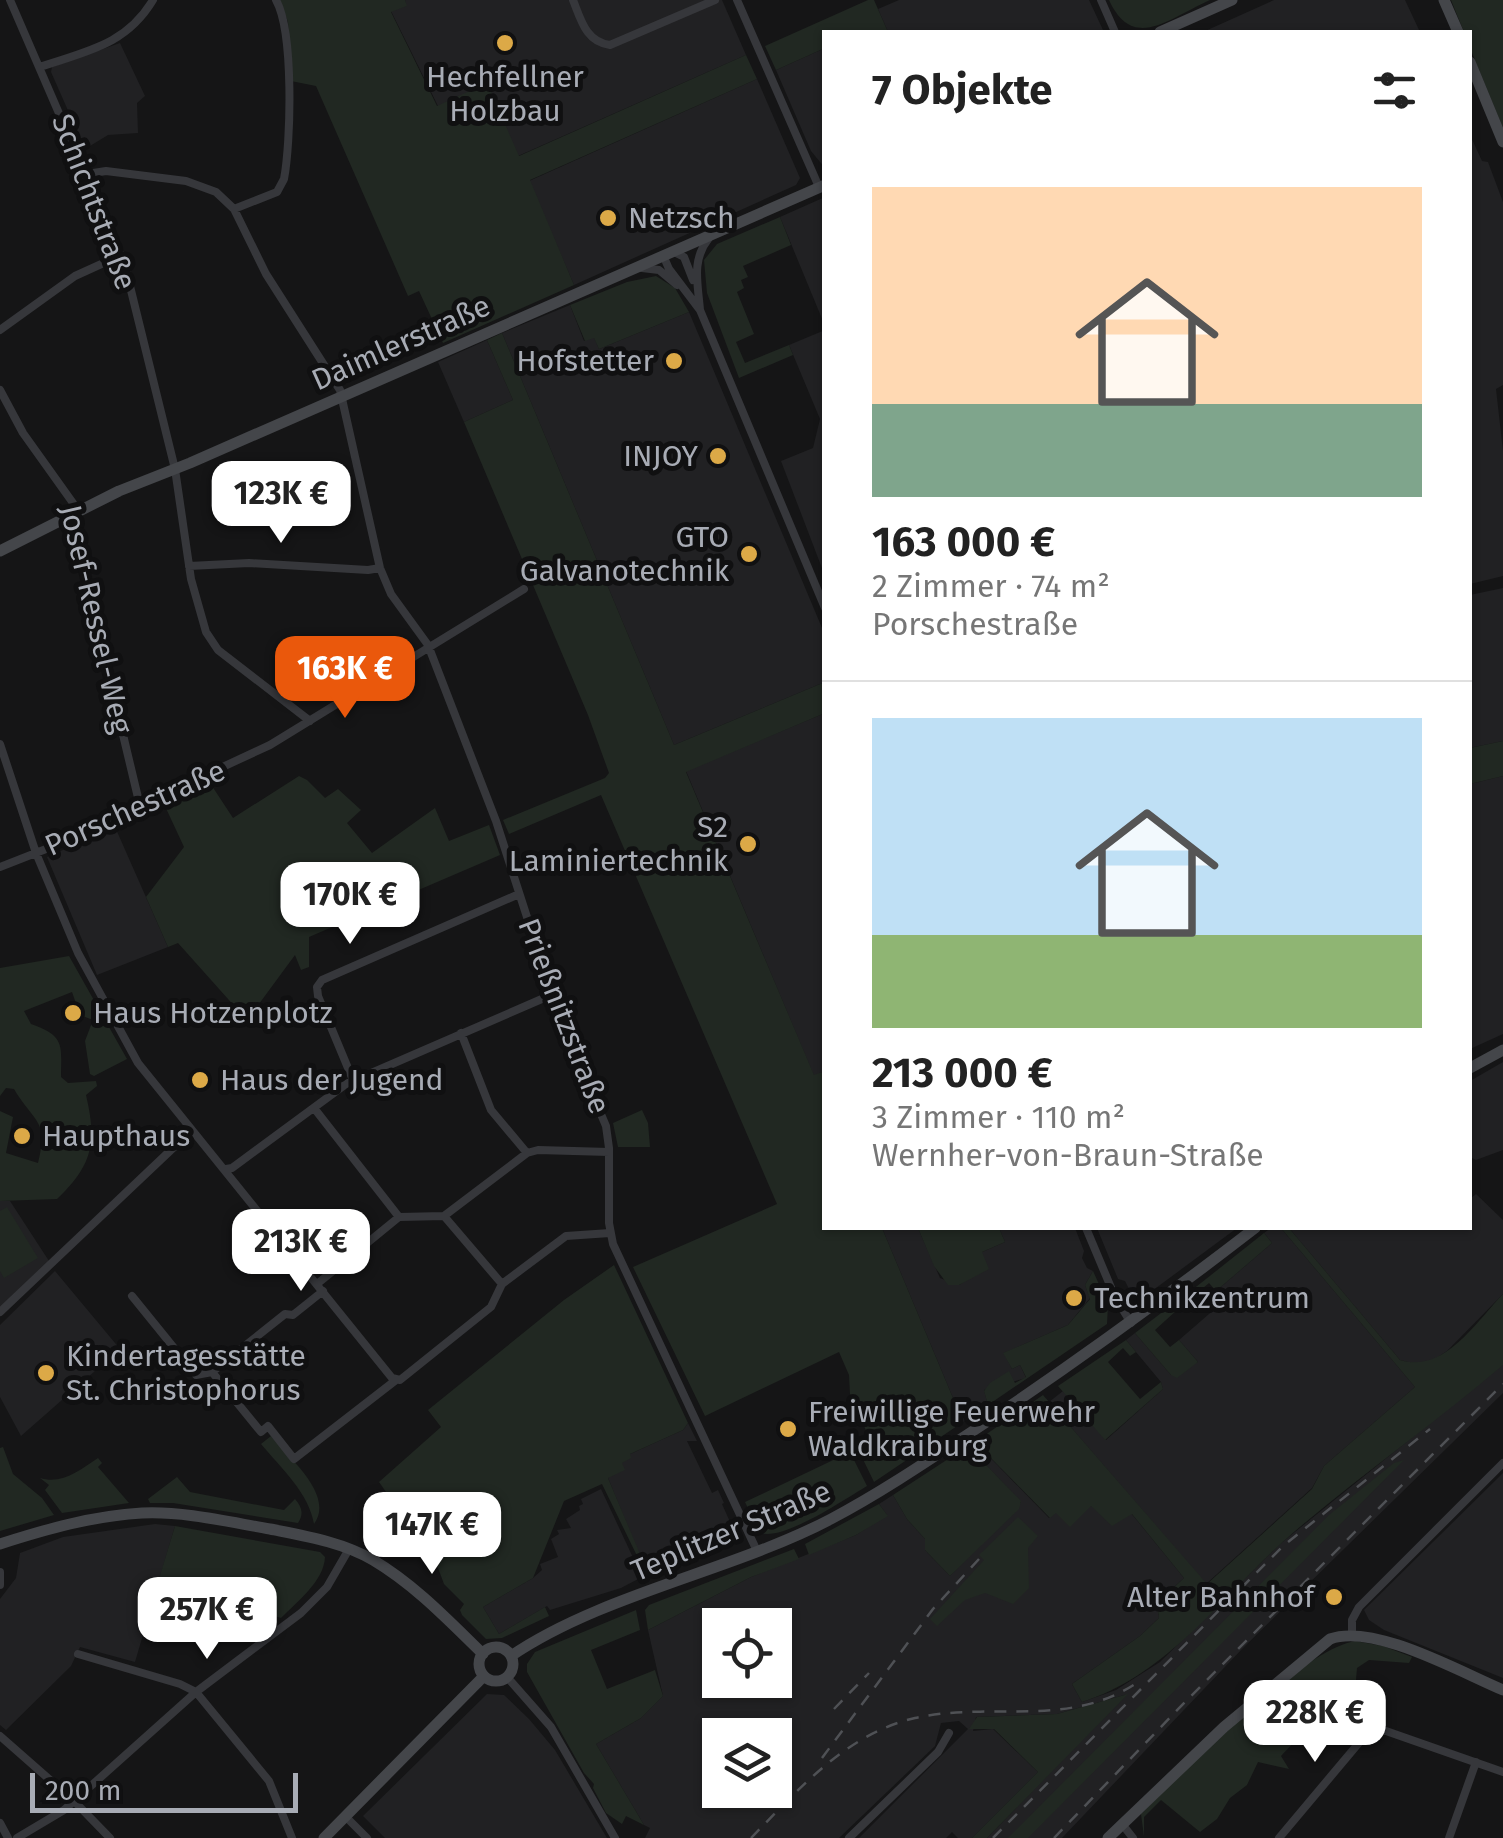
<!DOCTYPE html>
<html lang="de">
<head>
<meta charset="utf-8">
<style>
	:root { --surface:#fff; --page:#f6f6f6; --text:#222; --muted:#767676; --line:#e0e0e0; --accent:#ea580c }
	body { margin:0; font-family:"Fira Sans",sans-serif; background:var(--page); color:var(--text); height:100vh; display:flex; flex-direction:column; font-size:38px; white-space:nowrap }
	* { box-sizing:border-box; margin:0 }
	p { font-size:32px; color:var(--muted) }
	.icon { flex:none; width:55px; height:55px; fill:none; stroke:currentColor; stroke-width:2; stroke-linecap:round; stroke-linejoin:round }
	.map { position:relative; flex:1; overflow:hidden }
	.panel { position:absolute; left:822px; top:30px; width:650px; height:1200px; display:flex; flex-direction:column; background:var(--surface); border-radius:0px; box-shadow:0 2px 8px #0004 }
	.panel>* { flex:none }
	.tools { position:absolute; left:702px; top:1608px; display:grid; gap:20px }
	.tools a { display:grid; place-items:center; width:90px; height:90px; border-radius:0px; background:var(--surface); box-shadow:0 2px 8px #0004; font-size:50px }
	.scale { position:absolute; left:30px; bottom:25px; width:268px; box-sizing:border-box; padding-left:10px; border:5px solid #a8acb5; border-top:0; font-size:28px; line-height:35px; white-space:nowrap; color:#a8acb5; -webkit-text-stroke:8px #101011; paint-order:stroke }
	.price { position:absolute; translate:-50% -85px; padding:0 22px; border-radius:20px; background:#fff; color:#222; font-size:32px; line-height:65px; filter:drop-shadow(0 2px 5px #0008) }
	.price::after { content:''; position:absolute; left:50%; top:60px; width:30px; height:22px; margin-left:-15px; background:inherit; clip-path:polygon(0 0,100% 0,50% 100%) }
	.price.current { background:var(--accent); color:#fff }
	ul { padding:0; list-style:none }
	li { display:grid; align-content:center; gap:20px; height:530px; padding:0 50px }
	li+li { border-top:2px solid var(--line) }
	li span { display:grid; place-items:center; height:310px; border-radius:0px; color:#555 }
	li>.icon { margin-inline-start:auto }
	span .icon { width:180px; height:180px; fill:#fffc; stroke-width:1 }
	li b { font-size:42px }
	h2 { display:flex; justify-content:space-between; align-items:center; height:120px; padding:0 50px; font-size:42px }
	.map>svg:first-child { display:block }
	.built { fill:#212123; fill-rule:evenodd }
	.green { fill:#212822 }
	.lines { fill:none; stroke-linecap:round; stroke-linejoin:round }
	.street { stroke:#36373b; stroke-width:8 }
	.secondary { stroke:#44464a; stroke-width:11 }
	.rail { stroke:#4f5155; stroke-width:2.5; stroke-dasharray:12 10; stroke-linecap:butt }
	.poi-dot { fill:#dca947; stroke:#101011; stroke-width:4 }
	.labels { text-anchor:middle; stroke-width:10; stroke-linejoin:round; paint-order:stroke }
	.poi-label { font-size:30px; fill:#a8acb5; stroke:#101011; text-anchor:start }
	.street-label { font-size:30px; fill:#a8acb5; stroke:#101011 }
</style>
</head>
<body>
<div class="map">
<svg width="1503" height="1838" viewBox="0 0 1503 1838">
	<rect width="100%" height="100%" fill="#151516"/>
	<path class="built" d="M405 0H722L746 55 518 156 438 106 391 11 406 6Z
		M899 0H1089L1103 30 888 32 878 9Z
		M1274 0H1405L1420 32H1203Z
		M120 43 145 96 137 103 138 133 108 135 85 149 51 72 52 67Z
		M825 48V168L811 151 776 70Z
		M757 79 800 178 796 185 574 285 529 181Z
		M1470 135 1482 161 1488 162 1503 202V385L1496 389 1503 451V576L1470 584Z
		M825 197V326L780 217Z
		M570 305 584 341 594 337 599 349 689 312 825 635V682L674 745 502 333Z
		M825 330V576L781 461 813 448 820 419 789 345Z
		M487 340 513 400 464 422 438 362Z
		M1503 588V741L1470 748V595Z
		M825 713V1071L814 1076 686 771Z
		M1503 776V1034L1470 1049V784Z
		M115 827 168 947 97 975 47 857Z
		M1503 1062V1150L1476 1160 1470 1157V1081Z
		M1476 1194 1503 1220V1294L1447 1351 1429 1363 1415 1364 1400 1360 1289 1228H1470V1199Z
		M0 1201H10L49 1261 0 1307Z
		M882 1228H918L940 1278 959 1285 973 1276 982 1252 1005 1242 999 1228H1075L1084 1251 1082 1258 1087 1268 1093 1271 1085 1285 1090 1298 1068 1325 1004 1353 1012 1369 1020 1365 1026 1378 984 1390 988 1405 963 1422Z
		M1097 1228H1237L1156 1288 1137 1296 1132 1295 1125 1281 1118 1279Z
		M1271 1228H1281L1415 1387 1324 1466 1312 1488 1206 1584 1049 1402 1063 1391 1106 1440 1163 1389 1161 1382 1126 1340 1135 1333 1171 1375 1198 1362 1179 1340 1224 1301 1216 1291 1272 1243 1264 1233Z
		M55 1271 120 1349 21 1436 0 1397V1325Z
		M1503 1364V1393L1242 1649 1062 1838H987L1125 1695 1057 1714 976 1717 973 1731 993 1729 1038 1772 972 1838H958L952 1832 946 1838H859L968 1729 959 1721 941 1723 935 1746 839 1838H645L650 1828 644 1825 596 1744 641 1718 663 1696 648 1630 751 1577 856 1535 887 1515 879 1504 893 1495 907 1519 925 1539V1550L950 1576 1021 1502 968 1446 975 1442 1049 1518 1055 1513 1091 1506 1131 1513 1184 1578 1157 1603 1159 1618 1140 1636 1072 1684 1082 1702 1116 1690 1160 1662 1280 1544ZM720 1625H775V1680H720ZM720 1735H775V1790H720Z
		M688 1423 697 1441H687L712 1493 718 1490 724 1503 722 1504 735 1533 732 1541 657 1577 649 1574 645 1568 640 1571 642 1577 621 1588 550 1610 547 1606 499 1634 483 1607 533 1578 542 1570 540 1564 558 1557 551 1539 559 1534 557 1530 571 1528 566 1519 580 1510 579 1506 583 1504 581 1499 601 1489 636 1564 642 1561 608 1478 630 1454 683 1430Z
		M1503 1473V1678L1384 1630 1369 1620 1364 1610Z
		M155 1524 175 1526 135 1662 80 1647 71 1666 6 1730 0 1725V1599L16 1578 20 1553 63 1537Z
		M487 1694 504 1695 529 1719 555 1750 607 1838H385L363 1816Z"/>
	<path class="green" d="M280 0H405L407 6 391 12 437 106 487 83 519 156 746 55 757 79 530 180 574 285 443 343 419 291 408 296 316 86 291 81 288 22Z
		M868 0H874L888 32H825V48L776 70 765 46Z
		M1109 0H1210C1168 19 1133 52 1109 0Z
		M1451 0H1503V128L1470 48V32H1464Z
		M780 217 791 245 743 266 748 277 741 280 744 288 737 292 754 334 736 342 745 363 789 345 793 355 739 378 707 293 704 260 717 244Z
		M656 276 675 288 689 312 599 349 594 338 585 341 570 305 627 282Z
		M502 333 674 745 825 682V713L686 772 814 1075 825 1071V1228H882L963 1422 874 1482 858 1449 871 1442 850 1394 849 1375 839 1352 705 1416 633 1267 777 1204 601 795 509 834 503 820 605 778 609 773 588 715 464 422 513 400 487 340Z
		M1503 741V776L1470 784V748Z
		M299 776 307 780 325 798 338 789 361 810 347 823 372 853 435 808 449 841 489 825 500 855 309 937V967L301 970 295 955 256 1008 245 1018 178 943 168 947 146 897 184 847 164 804 210 783 233 818Z
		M69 956 127 1059 94 1076 90 1074 85 1041 93 1020 80 1015 72 992 24 1011 31 1024C66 1036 61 1046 61 1077L68 1083 96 1081 97 1086 86 1095C97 1142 93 1165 57 1199L0 1201V1111L13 1117 6 1153 38 1163C49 1119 34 1123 14 1089L6 1088 0 1096V968Z
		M642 1110 648 1123 650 1147H618L613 1123Z
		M7 1207 38 1258 4 1278 0 1271V1211Z
		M918 1228H999L1005 1242 982 1252 989 1269 959 1285H948L934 1266Z
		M1281 1228H1289L1400 1360C1444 1374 1476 1322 1503 1294V1365C1435 1423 1362 1474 1294 1532 1225 1591 1171 1674 1082 1702L1072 1684 1140 1636 1159 1618 1157 1603 1184 1578 1132 1514 1112 1526 1091 1506 1070 1527 1056 1513 1050 1518 975 1442 1043 1395 1207 1584 1312 1489 1324 1466 1415 1387Z
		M1264 1233 1272 1243 1216 1291 1209 1283 1183 1305 1182 1298Z
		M614 1265 688 1423 683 1430 630 1454 631 1458 622 1463 625 1470 608 1478 643 1561 640 1562 602 1484 564 1501 533 1578 483 1607 499 1634 545 1607 549 1616 502 1638 486 1639 462 1615 460 1610 464 1604 444 1584 438 1568 416 1543 405 1519 379 1482 441 1427 428 1410 564 1300Z
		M1093 1271 1108 1304 1107 1324 988 1405 984 1391 990 1383 1009 1371 1015 1383 1026 1377 1020 1365 1012 1369 1003 1353 1068 1325 1090 1299 1085 1285Z
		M1169 1307 1177 1310 1155 1330 1170 1347 1179 1340 1198 1362 1177 1378 1171 1375 1135 1333Z
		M1126 1340 1136 1352 1130 1356 1123 1348 1108 1362 1140 1399 1161 1382 1163 1389 1105 1440 1058 1386Z
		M271 1436C289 1458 335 1495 314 1524 309 1493 281 1468 261 1444Z
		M968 1446 1021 1501 1019 1509 950 1576 925 1550V1539L907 1519 893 1495Z
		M3 1447 13 1474 42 1498 54 1515 0 1531V1448Z
		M850 1452 867 1486C845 1499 784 1541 760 1533L745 1502Z
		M98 1458 102 1463 98 1467 129 1503 62 1513 45 1490 49 1485 40 1478C62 1485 80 1470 98 1458Z
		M1404 1460 1028 1838H1008L1329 1515 1394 1463Z
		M177 1477 190 1492 284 1510 295 1499C302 1507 304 1514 298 1523L173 1503H150L148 1499Z
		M879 1504 888 1516 856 1535 809 1555 805 1544Z
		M1018 1517 1038 1536 1028 1548 1029 1588 1013 1604 985 1593 965 1600 937 1626 930 1619 984 1560 979 1555Z
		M175 1526 320 1552 325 1557C324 1581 297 1602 281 1618L158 1582Z
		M794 1549 799 1559 751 1577 648 1630 645 1610 649 1605Z
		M636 1610 640 1630 591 1650 607 1689 655 1670 663 1696 641 1718 596 1744 644 1825 626 1816 622 1824 606 1813 593 1788 594 1784 584 1773 527 1672V1664L535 1652Z
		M1355 1641 1383 1646 1412 1657 1409 1663 1369 1660 1357 1668 1356 1680 1383 1709 1379 1712 1349 1684 1281 1756 1289 1769 1258 1762 1247 1785 1230 1798 1217 1819 1200 1832 1161 1800 1144 1817V1837L1141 1814C1185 1771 1299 1651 1355 1641Z
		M1128 1694 987 1838H972L1038 1772 994 1729H969L977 1717 1057 1714Z"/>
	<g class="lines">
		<path class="street" d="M10 0 125 266 175 469 191 579 206 632 218 650 310 721
			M573 0C581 20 586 42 610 45L715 0
			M737 0 819 187
			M1101 0 1115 32
			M40 67C87 51 126 45 153 0
			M87 174 106 171 186 181 216 192 234 209 266 274 340 390 380 568 391 594 428 645 496 821 557 1010 606 1126 609 1148V1223L613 1244 757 1551
			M234 209 277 192 284 179C291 142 294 32 276 0
			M674 252 684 257 693 280
			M663 255 669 269 700 310 825 608
			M642 268 659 270 677 285
			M700 310C698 284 691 260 709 238
			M0 330 75 276 121 255
			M0 390 23 433 73 503 94 613 140 806
			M189 566 249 563 368 570 380 568
			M0 744 36 853 78 953 138 1063 392 1378 400 1380 491 1307 502 1284 566 1236 610 1233
			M0 867 46 849 270 745 524 589
			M461 1033 491 1110 527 1153
			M353 1080 318 996 317 987 322 980 519 894
			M314 1108 399 1217
			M226 1169 232 1168 346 1084 551 995
			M444 1216 502 1284
			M1086 1228 1115 1297 1131 1323
			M317 1284 399 1217 444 1216 527 1153 538 1150 609 1152
			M132 1296 196 1375 212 1372 285 1314 293 1315 323 1291
			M0 1312 191 1131
			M212 1372 261 1432 268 1426 294 1459 396 1380
			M0 1572V1585
			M1352 1633V1620L1359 1607 1503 1463
			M78 1654 180 1684 196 1692 269 1781 292 1838
			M507 1677 551 1727 615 1838
			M0 1736 74 1801 110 1838
			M345 1816 367 1838
			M0 1823 8 1838
			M1122 1824 1133 1838
			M17 1838 64 1810 196 1692 301 1613 327 1587 349 1549
			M849 1838 938 1752 949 1733
			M1279 1838 1363 1738 1372 1731H1386L1503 1772
			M1449 1838 1476 1762"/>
		<path class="secondary" d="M1444 0 1458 32
			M1160 32 1232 0
			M1470 62 1503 142
			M0 551 119 491 190 463 825 185
			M1470 1068 1503 1050
			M0 1544C47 1529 92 1516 142 1513 184 1511 229 1522 270 1529 305 1536 342 1542 373 1560 415 1585 448 1620 483 1654
			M479 1664a17 17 0 1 1 34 0a17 17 0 1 1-34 0Z
			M511 1656C602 1594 732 1571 831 1519 884 1491 935 1456 985 1423 1077 1361 1167 1296 1255 1228
			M324 1838 484 1676
			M1108 1838 1224 1727 1330 1639C1374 1623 1460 1672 1503 1690"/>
		<path class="rail" d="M834 1709 869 1673
			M822 1758 933 1609 979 1559
			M751 1838C799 1789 846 1734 915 1718 990 1701 1070 1729 1138 1682
			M993 1838 1283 1546 1430 1429
			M1054 1838 1185 1702 1503 1384"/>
	</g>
	<g class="poi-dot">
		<circle cx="505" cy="43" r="10"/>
		<circle cx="608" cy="218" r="10"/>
		<circle cx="674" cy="361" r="10"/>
		<circle cx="718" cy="456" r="10"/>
		<circle cx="749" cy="554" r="10"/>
		<circle cx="748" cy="844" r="10"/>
		<circle cx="73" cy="1013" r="10"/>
		<circle cx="200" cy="1080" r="10"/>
		<circle cx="22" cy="1136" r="10"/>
		<circle cx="1074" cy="1298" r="10"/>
		<circle cx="46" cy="1373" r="10"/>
		<circle cx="788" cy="1429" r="10"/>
		<circle cx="1334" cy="1597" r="10"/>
	</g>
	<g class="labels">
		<g class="poi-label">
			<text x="505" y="87" text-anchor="middle">Hechfellner<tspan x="505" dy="34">Holzbau</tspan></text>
			<text x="628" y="228">Netzsch</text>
			<text x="654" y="371" text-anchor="end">Hofstetter</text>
			<text x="698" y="466" text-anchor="end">INJOY</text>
			<text x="729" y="547" text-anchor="end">GTO<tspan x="729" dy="34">Galvanotechnik</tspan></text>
			<text x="728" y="837" text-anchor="end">S2<tspan x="728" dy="34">Laminiertechnik</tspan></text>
			<text x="93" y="1023">Haus Hotzenplotz</text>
			<text x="220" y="1090">Haus der Jugend</text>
			<text x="42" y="1146">Haupthaus</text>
			<text x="1094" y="1308">Technikzentrum</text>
			<text x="66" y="1366">Kindertagesstätte<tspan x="66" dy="34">St. Christophorus</tspan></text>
			<text x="808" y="1422">Freiwillige Feuerwehr<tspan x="808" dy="34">Waldkraiburg</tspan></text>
			<text x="1314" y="1607" text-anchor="end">Alter Bahnhof</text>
		</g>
		<g class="street-label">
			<text transform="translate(94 202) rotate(69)" y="10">Schichtstraße</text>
			<text transform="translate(401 343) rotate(-24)" y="10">Daimlerstraße</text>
			<text transform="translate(96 619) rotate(77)" y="10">Josef-Ressel-Weg</text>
			<text transform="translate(135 808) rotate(-24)" y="10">Porschestraße</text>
			<text transform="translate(564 1016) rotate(69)" y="10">Prießnitzstraße</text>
			<text transform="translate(731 1531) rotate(-23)" y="10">Teplitzer Straße</text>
		</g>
	</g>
</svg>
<div class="tools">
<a><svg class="icon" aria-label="locate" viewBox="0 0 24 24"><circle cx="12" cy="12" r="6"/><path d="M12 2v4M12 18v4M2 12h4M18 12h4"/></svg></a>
<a><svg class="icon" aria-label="layers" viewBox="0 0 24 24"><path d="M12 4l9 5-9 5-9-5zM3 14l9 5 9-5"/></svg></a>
</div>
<div class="scale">200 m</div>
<b class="price" style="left:281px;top:546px">123K €</b>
<b class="price current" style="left:345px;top:721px">163K €</b>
<b class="price" style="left:350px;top:947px">170K €</b>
<b class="price" style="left:301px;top:1294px">213K €</b>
<b class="price" style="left:432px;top:1577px">147K €</b>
<b class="price" style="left:207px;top:1662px">257K €</b>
<b class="price" style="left:1315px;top:1765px">228K €</b>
<section class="panel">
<h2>7 Objekte<svg class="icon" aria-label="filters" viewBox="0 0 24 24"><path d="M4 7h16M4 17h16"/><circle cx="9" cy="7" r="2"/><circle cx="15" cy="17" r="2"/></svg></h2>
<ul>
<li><span style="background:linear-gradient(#ffd9b3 70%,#7fa58c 0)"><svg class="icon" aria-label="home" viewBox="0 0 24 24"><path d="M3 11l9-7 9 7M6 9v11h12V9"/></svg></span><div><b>163 000 €</b><p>2 Zimmer · 74 m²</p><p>Porschestraße</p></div></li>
<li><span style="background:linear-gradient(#bfe0f5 70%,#8fb573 0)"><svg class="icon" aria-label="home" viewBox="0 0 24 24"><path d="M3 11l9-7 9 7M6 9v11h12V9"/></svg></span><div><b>213 000 €</b><p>3 Zimmer · 110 m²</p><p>Wernher-von-Braun-Straße</p></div></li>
</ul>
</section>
</div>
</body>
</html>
